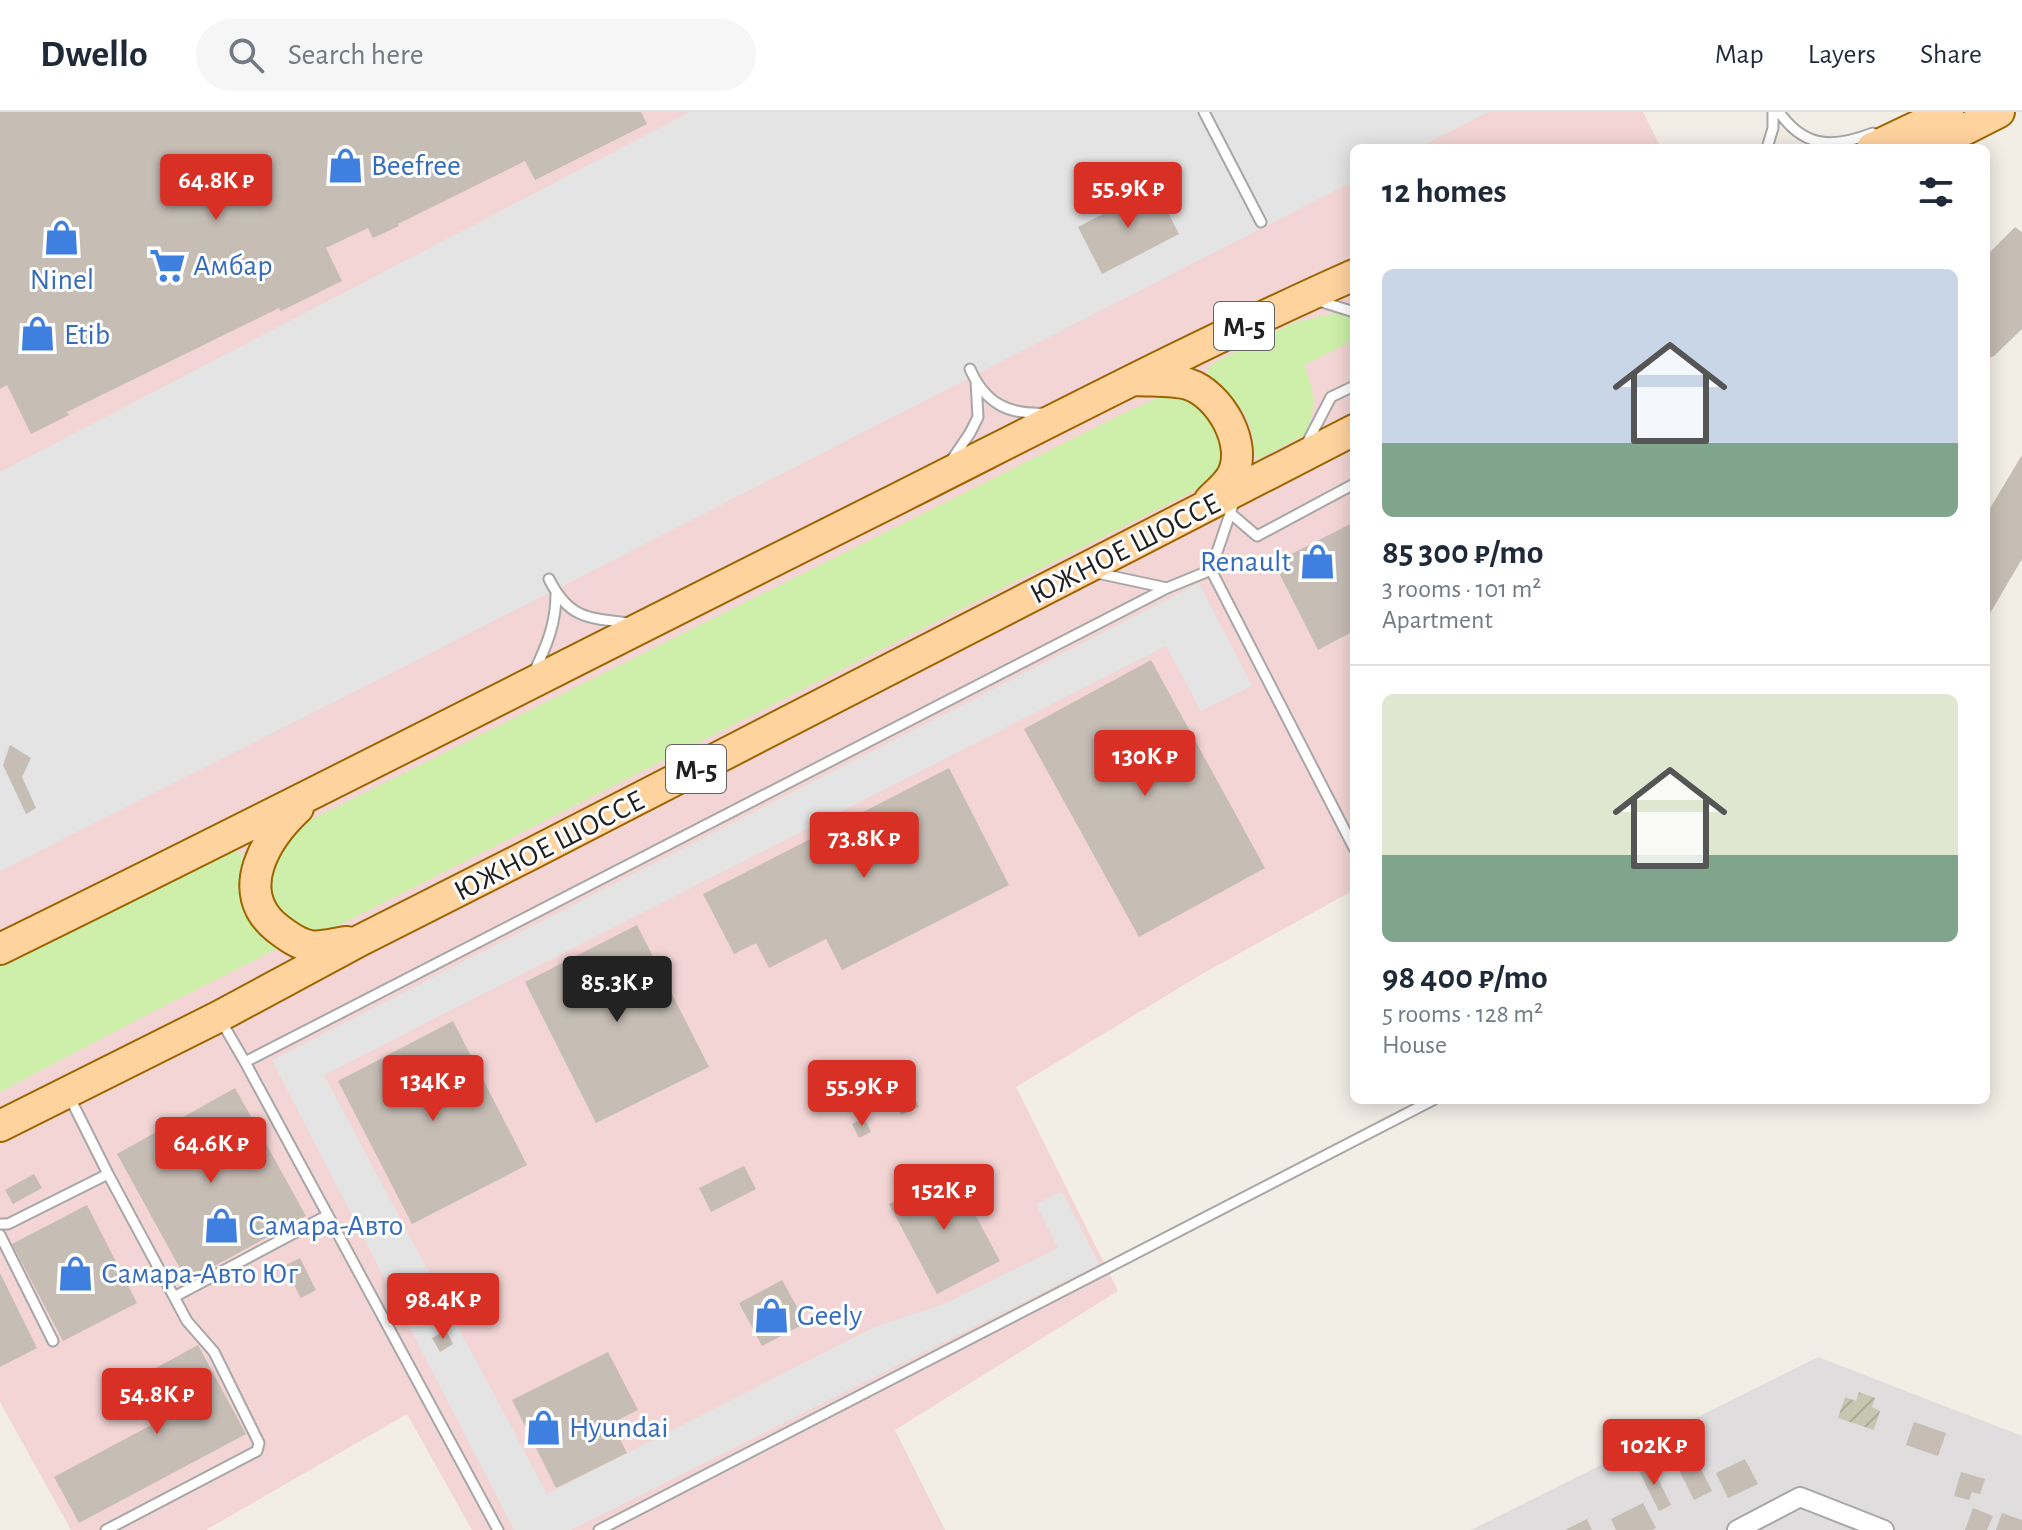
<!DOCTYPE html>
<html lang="en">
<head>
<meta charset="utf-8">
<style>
	:root { --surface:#fff; --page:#f6f6f7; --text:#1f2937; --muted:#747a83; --line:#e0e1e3; --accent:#d93025 }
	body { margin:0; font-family:"Alegreya Sans",sans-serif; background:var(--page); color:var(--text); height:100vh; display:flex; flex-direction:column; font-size:30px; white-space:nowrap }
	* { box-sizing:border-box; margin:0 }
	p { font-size:26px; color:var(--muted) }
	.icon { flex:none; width:44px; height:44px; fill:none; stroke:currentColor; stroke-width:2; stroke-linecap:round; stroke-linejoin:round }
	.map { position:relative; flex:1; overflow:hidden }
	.panel { position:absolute; left:1350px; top:32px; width:640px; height:960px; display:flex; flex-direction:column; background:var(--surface); border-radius:12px; box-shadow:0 4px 20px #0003 }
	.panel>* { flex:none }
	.price { position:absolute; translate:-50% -68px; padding:0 18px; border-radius:8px; background:var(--accent); color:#fff; font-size:26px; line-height:52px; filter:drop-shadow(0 2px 4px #0008) }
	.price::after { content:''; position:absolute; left:50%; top:48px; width:24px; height:18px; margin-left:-12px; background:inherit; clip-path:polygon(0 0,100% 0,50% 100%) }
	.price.on { background:#222; color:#fff }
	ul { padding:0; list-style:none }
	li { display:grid; align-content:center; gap:16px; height:424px; padding:0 32px }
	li+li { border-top:2px solid var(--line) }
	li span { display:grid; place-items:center; height:248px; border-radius:12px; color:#555 }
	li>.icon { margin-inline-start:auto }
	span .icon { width:144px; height:144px; fill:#fffc; stroke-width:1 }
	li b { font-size:34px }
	h2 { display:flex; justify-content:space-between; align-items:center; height:96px; padding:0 32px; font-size:34px }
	header { display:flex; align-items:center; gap:48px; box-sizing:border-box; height:112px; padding:0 40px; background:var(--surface); border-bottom:2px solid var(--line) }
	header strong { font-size:38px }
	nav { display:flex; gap:44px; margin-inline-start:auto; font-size:28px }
	.search { width:560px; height:72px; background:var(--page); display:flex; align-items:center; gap:20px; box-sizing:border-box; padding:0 28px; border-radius:44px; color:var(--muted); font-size:30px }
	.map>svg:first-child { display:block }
	.residential { fill:#dfdddd }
	.commercial { fill:#f3d5d5 }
	.construction { fill:url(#construction-furrows) }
	.grass { fill:#cdefa9 }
	.parking { fill:#e4e4e4 }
	.building { fill:#c6bdb5 }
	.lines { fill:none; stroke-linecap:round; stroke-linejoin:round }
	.lane-casing { stroke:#a7a7a7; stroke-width:13 }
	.street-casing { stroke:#a7a7a7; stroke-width:22 }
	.primary-casing { stroke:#9d6500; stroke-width:34 }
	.lane { stroke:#fff; stroke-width:9 }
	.street { stroke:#fff; stroke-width:18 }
	.primary { stroke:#ffd39e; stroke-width:30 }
	.labels { text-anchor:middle; stroke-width:6; stroke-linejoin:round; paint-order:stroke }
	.shield { fill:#fff; stroke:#636363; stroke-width:2 }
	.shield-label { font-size:28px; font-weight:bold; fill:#202020 }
	.shop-label { font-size:30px; fill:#366cbe; stroke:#fff; text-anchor:start }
	.street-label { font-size:30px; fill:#202020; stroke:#fff }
</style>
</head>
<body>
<header>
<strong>Dwello</strong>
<div class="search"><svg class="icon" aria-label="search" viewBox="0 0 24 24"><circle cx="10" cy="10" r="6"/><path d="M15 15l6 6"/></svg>Search here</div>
<nav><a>Map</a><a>Layers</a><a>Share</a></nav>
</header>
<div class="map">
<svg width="2022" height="1418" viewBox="0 0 2022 1418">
	<defs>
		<pattern id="construction-furrows" width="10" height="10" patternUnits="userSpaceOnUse" patternTransform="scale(2)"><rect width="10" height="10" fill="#c7c7b1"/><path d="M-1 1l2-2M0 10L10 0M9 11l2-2" fill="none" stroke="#abab98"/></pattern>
	</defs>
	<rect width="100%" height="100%" fill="#f2eee6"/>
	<path class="residential" d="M1818 1245 2022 1324V1418H1471Z"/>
	<path class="commercial" d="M0 0H1643L1661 36H1354V778L1202 862 1016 975 1118 1179 895 1318 945 1418H472L407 1302 206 1418H71L0 1290Z"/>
	<path class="construction" d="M1859 1280 1875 1286 1872 1295 1880 1299 1874 1318 1838 1306 1845 1285 1856 1289Z"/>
	<path class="grass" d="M1342 200 1354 203V228L1304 253C1315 282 1317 292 1306 322L1257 348C1254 341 1254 337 1254 330 1252 317 1247 305 1240 295 1228 279 1213 279 1207 258L1215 250 1295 210Z
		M1183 280 1225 307 1223 364 324 821 305 820 293 815 270 786 266 759 294 716 1130 298 1167 282Z
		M232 739 241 741 244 749 242 776 281 835 158 897 0 980V853Z"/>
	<path class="parking" d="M690 0H1488L1418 36H1354V69L555 478 0 759V360Z
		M1199 471 1252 574 1201 599 1166 534 324 963 547 1382 874 1215 944 1192 1058 1136 1036 1092 1062 1079 1099 1152 571 1418H514L272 948Z"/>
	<path class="building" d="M0 0H641L647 12 535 68 525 49 398 112 399 114 373 126 368 116 326 136 342 169 281 199 279 196 67 300 69 303 31 322 7 273 0 277Z
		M1155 75 1179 122 1102 162 1078 115Z
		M2015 115 2022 120V217L1994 244 1986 247V144Z
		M2022 343V447L1989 503 1986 501V403Z
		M1354 410V519L1318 538 1274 451Z
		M1151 548 1265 756 1139 825 1024 617Z
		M10 633 31 646 22 665 36 696 26 702 3 653Z
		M949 656 1009 773 842 858 826 827 769 856 756 831 734 842 703 782Z
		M637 813 709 955 596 1011 525 870Z
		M453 909 527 1053 412 1112 338 969Z
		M235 976 306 1104 187 1169 117 1042Z
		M911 978 919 995 901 1003 893 987Z
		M864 1006 871 1020 859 1026 852 1012Z
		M744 1054 756 1077 711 1100 699 1076Z
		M952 1059 1000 1149 937 1182 889 1092Z
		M34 1062 42 1076 13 1092 5 1078Z
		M87 1093 137 1191 63 1229 12 1132Z
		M300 1146 316 1178 301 1186 284 1154Z
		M0 1161 37 1236 0 1255Z
		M782 1168 806 1211 762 1234 739 1191Z
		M446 1218 453 1232 440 1240 432 1226Z
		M198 1233 246 1322 79 1411 54 1365 155 1311 132 1269Z
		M608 1240 638 1298 612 1311 627 1341 556 1376 512 1288Z
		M1676 1307 1712 1379 1694 1388 1658 1316Z
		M1914 1310 1946 1321 1938 1344 1906 1333Z
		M1745 1347 1758 1372 1728 1386 1716 1361Z
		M1650 1351 1671 1393 1659 1399 1638 1357Z
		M1961 1360 1985 1367 1980 1382 1972 1380 1969 1388 1954 1384Z
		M1643 1391 1656 1416 1652 1418H1616L1611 1407Z
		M1973 1396 1993 1404 1987 1418H1965Z
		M2002 1401 2022 1408V1418H1996Z
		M1587 1407 1592 1418H1565Z"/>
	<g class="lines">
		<defs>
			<path id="lane" d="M1204 0 1261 110
				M1779 0C1805 37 1834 36 1873 21
				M1767 36 1773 16V0
				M1319 189 1354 200
				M970 257C985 291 1008 303 1044 301
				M1306 333 1331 285 1354 274
				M953 346 970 321 978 305 976 269
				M1234 390 1211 458 1354 736
				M1230 401 1257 424 1354 372
				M1097 461 1167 476
				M549 467C569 507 588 506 629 511
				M535 558C547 533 556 511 556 482
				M220 907 245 950 498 1418
				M245 950 1167 476 1211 458
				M0 1112H8L108 1062 70 986
				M0 1123 53 1229
				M174 1185 328 1103
				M106 1418 257 1339 259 1331 214 1240 187 1209 108 1062
				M599 1418 1433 988"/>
			<path id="street" d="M1737 1418 1800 1385 1884 1418"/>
			<path id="primary" d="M1872 36 1948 0
				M1928 36 1999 0
				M1137 268C1153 269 1173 268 1188 272 1220 282 1249 333 1232 364 1227 373 1217 381 1210 388
				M298 696C266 726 232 780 277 816 286 823 298 832 310 834 321 836 336 831 347 830
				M0 837C300 690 598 536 897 387 1048 311 1199 232 1354 163
				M0 1014 218 905 361 828 531 742 1354 318"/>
		</defs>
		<use href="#lane" class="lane-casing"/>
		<use href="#street" class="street-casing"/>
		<use href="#primary" class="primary-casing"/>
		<use href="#lane" class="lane"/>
		<use href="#street" class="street"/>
		<use href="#primary" class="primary"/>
	</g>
	<defs>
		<symbol id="shop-bare" viewBox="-9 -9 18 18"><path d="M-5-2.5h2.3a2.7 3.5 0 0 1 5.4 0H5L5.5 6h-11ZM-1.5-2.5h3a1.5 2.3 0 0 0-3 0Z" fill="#3f7fe0" stroke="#fff" stroke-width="2.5" paint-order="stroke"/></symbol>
		<symbol id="supermarket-bare" viewBox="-9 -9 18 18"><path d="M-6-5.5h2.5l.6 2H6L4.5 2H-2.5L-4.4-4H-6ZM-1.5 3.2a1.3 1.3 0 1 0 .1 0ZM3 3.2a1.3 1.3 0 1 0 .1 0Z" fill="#3f7fe0" stroke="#fff" stroke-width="2.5" paint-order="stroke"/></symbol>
	</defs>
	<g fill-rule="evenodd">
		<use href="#shop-bare" x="320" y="28" width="51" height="51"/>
		<use href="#shop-bare" x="36" y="100" width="51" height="51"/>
		<use href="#supermarket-bare" x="142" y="128" width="51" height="51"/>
		<use href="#shop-bare" x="12" y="196" width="51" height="51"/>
		<use href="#shop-bare" x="1292" y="424" width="51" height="51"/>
		<use href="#shop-bare" x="196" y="1088" width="51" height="51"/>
		<use href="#shop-bare" x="50" y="1136" width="51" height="51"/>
		<use href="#shop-bare" x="746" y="1178" width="51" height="51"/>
		<use href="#shop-bare" x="518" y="1290" width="51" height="51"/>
	</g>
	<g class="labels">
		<g class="shield">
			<rect x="1214" y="190" width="60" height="48" rx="6"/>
			<rect x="666" y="633" width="60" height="48" rx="6"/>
		</g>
		<g class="shield-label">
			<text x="1244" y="224">М-5</text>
			<text x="696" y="667">М-5</text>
		</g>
		<g class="shop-label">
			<text x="371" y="63">Beefree</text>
			<text x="193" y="163">Амбар</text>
			<text x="62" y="177" text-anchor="middle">Ninel</text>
			<text x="64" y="232">Etib</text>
			<text x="1291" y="459" text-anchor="end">Renault</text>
			<text x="248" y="1123">Самара-Авто</text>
			<text x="101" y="1171">Самара-Авто Юг</text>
			<text x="797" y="1213">Geely</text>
			<text x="569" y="1325">Hyundai</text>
		</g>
		<g class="street-label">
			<text transform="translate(1125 436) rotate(-27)" y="10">ЮЖНОЕ ШОССЕ</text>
			<text transform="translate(549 733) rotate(-27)" y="10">ЮЖНОЕ ШОССЕ</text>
		</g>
	</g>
</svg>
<b class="price" style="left:216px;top:110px">64.8K ₽</b>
<b class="price" style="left:1128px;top:118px">55.9K ₽</b>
<b class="price" style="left:1145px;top:686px">130K ₽</b>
<b class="price" style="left:864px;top:768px">73.8K ₽</b>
<b class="price on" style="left:617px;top:912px">85.3K ₽</b>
<b class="price" style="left:433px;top:1011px">134K ₽</b>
<b class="price" style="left:862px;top:1016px">55.9K ₽</b>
<b class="price" style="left:211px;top:1073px">64.6K ₽</b>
<b class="price" style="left:944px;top:1120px">152K ₽</b>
<b class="price" style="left:443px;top:1229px">98.4K ₽</b>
<b class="price" style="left:157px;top:1324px">54.8K ₽</b>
<b class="price" style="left:1654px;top:1375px">102K ₽</b>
<section class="panel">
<h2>12 homes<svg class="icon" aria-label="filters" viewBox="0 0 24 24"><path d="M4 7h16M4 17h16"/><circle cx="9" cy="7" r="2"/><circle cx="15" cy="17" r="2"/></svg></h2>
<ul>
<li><span style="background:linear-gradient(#c9d6e8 70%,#7fa58c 0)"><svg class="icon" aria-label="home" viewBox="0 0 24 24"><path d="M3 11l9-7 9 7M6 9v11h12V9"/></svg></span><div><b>85 300 ₽/mo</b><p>3 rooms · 101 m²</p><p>Apartment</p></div></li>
<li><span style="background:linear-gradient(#dfe7d0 65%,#7fa58c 0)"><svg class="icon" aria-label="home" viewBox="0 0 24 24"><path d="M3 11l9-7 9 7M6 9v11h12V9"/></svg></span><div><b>98 400 ₽/mo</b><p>5 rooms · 128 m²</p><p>House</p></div></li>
</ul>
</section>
</div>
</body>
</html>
